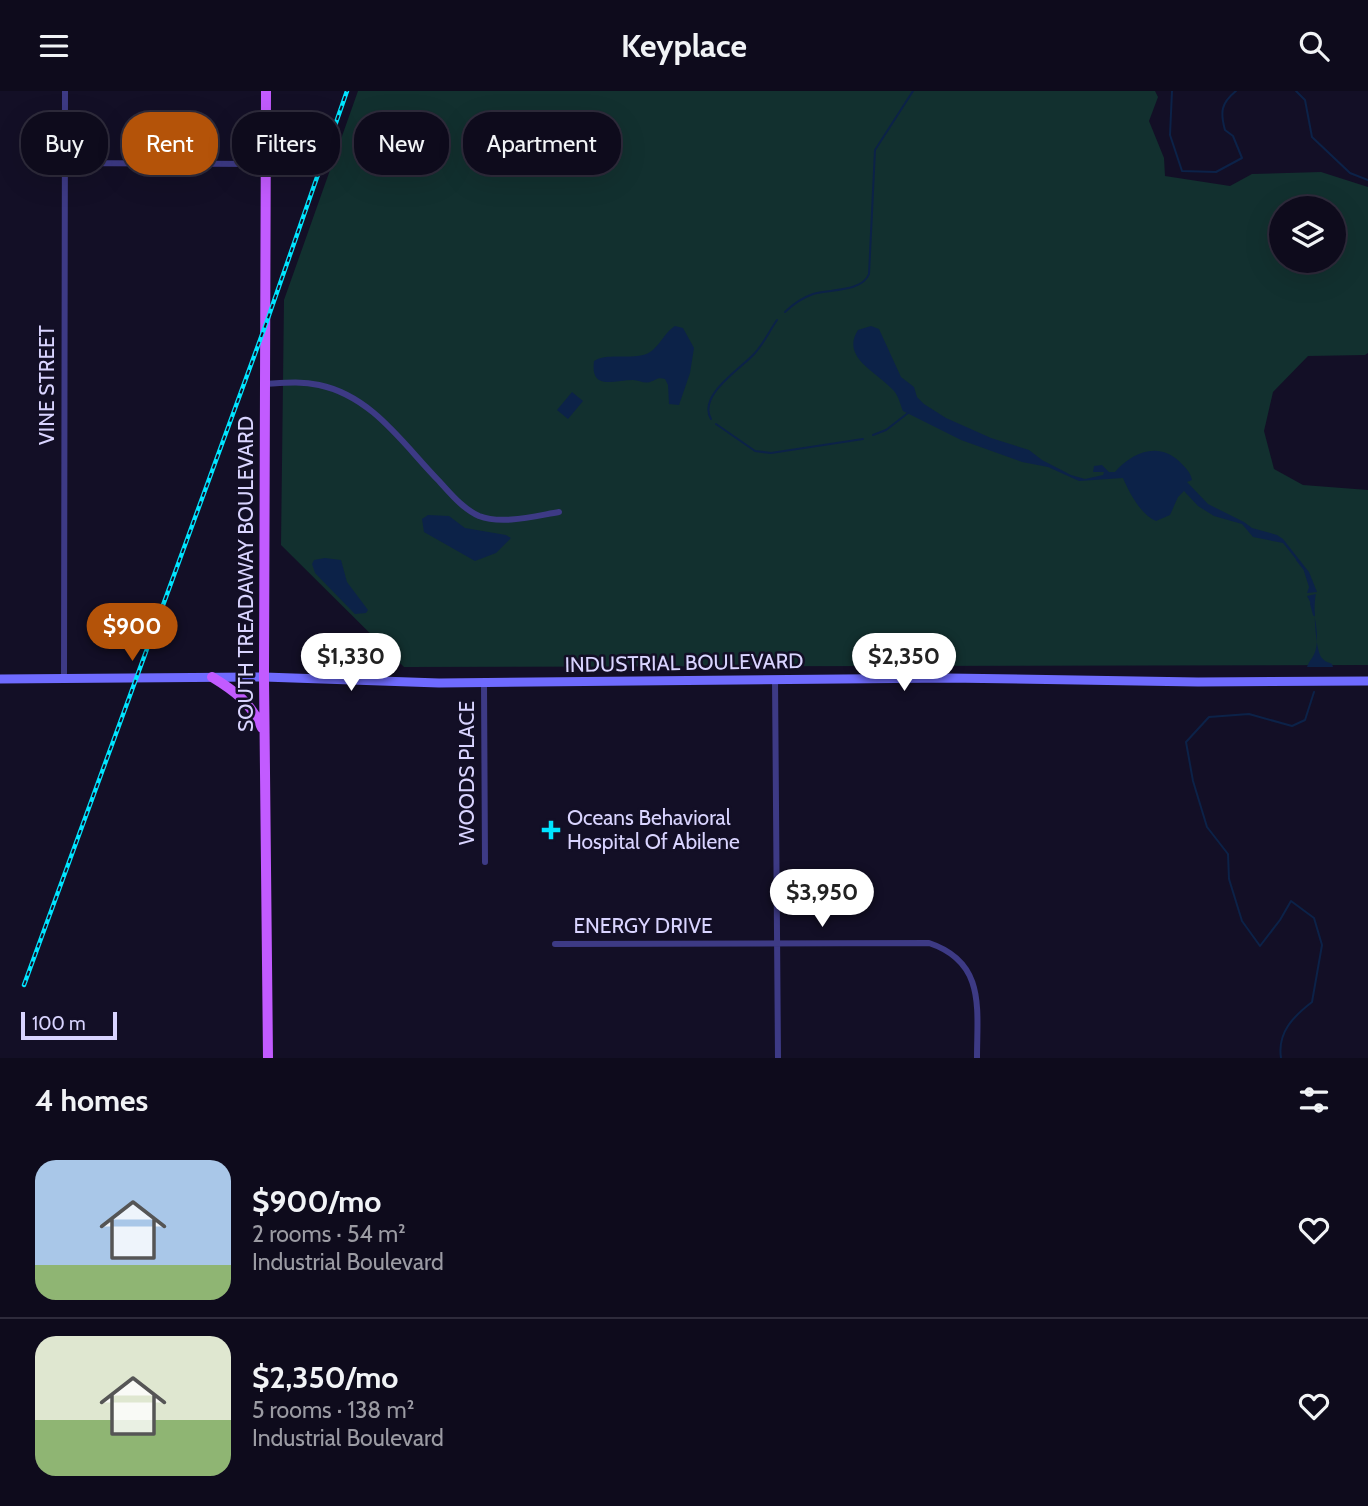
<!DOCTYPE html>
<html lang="en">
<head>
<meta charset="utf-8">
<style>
	:root { --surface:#0e0b1c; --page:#171425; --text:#f1f3f6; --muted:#9b9ba3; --line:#2e2b3b; --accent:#b45309 }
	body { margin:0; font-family:Cabin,sans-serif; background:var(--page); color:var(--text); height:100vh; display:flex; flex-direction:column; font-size:26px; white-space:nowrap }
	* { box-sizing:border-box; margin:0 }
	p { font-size:23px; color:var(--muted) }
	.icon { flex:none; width:38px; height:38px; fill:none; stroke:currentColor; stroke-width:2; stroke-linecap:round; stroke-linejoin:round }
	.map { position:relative; height:967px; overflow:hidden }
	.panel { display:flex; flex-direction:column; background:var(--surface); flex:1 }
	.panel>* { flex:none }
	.hud { position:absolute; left:21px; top:21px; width:700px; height:63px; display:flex; gap:14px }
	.buttons { position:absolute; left:1269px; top:105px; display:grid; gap:14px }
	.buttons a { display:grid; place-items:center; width:77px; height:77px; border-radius:50%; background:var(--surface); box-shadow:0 7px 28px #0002,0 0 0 2px var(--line); font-size:35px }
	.scale { position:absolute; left:21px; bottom:18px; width:96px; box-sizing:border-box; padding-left:7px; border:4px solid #d9d4ff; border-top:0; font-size:19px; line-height:24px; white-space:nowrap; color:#d9d4ff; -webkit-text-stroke:5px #130f26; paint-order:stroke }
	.price { position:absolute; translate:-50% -60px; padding:0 16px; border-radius:24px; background:#fff; color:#222; font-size:23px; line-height:46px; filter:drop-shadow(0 2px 4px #0008) }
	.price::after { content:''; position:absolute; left:50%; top:42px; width:21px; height:16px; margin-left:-10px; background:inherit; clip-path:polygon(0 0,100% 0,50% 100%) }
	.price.on { background:var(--accent); color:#fff }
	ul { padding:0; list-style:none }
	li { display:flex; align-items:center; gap:21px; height:175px; padding:0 35px }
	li+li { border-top:2px solid var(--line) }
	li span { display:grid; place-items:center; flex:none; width:196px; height:140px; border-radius:21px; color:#555 }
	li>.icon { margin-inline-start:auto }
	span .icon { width:84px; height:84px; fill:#fffc; stroke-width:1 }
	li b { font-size:30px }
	h2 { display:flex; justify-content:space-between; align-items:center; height:84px; padding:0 35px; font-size:30px }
	.tag { padding:0 24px; border-radius:28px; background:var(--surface); box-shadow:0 7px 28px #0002,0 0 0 2px var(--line); font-size:24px; line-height:63px }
	.tag.on { background:var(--accent); color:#fff }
	header { display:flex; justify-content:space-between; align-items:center; height:91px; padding:0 35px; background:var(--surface); font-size:32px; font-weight:700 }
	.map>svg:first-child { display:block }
	.green { fill:#12302f; fill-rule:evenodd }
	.water { fill:#0c2248 }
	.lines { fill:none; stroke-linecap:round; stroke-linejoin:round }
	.stream { stroke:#0c2248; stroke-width:2 }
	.minor { stroke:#3d3a85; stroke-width:6 }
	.secondary { stroke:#6f6bff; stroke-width:9 }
	.primary { stroke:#c25bff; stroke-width:10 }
	.rail-casing { stroke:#00e5ff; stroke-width:4.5 }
	.rail { stroke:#130f26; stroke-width:2; stroke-dasharray:5; stroke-linecap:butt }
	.poi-dot { fill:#00e5ff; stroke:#130f26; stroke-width:2.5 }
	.labels { text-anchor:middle; stroke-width:5; stroke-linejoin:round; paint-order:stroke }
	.street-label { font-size:21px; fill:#d9d4ff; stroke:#130f26 }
	.poi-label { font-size:21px; fill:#d9d4ff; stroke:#130f26; text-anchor:start }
</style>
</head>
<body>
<header><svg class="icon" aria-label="menu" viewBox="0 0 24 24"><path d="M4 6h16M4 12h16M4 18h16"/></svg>Keyplace<svg class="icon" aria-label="search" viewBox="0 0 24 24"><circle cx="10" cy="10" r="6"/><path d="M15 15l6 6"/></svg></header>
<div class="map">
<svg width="1368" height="967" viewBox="0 0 1368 967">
	<rect width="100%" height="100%" fill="#130f26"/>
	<path class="green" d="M358 0H1155L1158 6 1149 30 1164 67 1165 85 1230 95 1252 83 1321 81 1368 96V262L1365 264 1308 265 1273 301 1264 340 1274 378 1303 394 1368 399V574L404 576 281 454 284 209ZM1281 117H1334V170H1281Z"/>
	<path class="water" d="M675 235 683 237 694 257 690 282 679 314 669 313 668 294 665 288C657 286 657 289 650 291 644 293 639 289 633 289 615 289 590 300 594 270 606 262 628 268 643 264 658 261 663 242 675 235Z
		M871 235 879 238 901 286 914 296 917 306 924 313 946 327 991 347 1029 359 1042 369 1071 384 1085 388 1103 384 1104 381H1093L1094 375 1102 374 1109 381H1115C1132 361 1159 350 1180 371 1185 376 1191 382 1192 389L1187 391 1208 413 1244 431 1252 437 1277 444 1283 448 1309 481 1317 501 1307 502 1309 496 1303 477 1283 452 1253 446 1242 433 1214 425 1198 415 1184 400 1178 406 1170 424 1156 430C1140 423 1129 401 1123 387L1079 390 1048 376 1022 371 961 349 903 320C900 313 899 306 894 300 878 281 840 267 858 239Z
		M572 301 583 310 568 328 557 319Z
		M428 424 449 425 465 437 506 444 511 447 496 462 475 470 424 441 422 428Z
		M325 467 341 469 347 491 368 519 366 522 355 523 350 518 315 482 312 473 314 469Z
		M1316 503C1313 512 1315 560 1322 567 1325 571 1328 571 1332 573L1333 576H1307C1309 570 1313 567 1315 561 1320 546 1315 518 1307 505Z"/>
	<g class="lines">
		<path class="stream" d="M1172 0 1170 44 1182 80 1216 81 1242 67 1233 45 1225 39C1220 21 1221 12 1236 0
			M1296 0 1305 9 1312 46 1350 82 1368 89
			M785 221C793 213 802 207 813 203 830 198 862 201 869 183L875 59 913 0
			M711 328C697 304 742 277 755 262 764 252 770 239 777 229
			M716 333 755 360 771 362 863 348
			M873 344 886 339 908 322
			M1297 469 1304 478
			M1311 513 1314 524
			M1281 967C1277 941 1294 925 1312 911L1322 854 1314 827 1291 810 1280 829 1260 855 1242 830 1229 788 1228 763 1207 736 1193 690 1186 651 1209 626 1249 623 1292 635 1305 629 1314 601"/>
		<path class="minor" d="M65 72 265 73
			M265 293C283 292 301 290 319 294 372 305 403 353 439 390 450 402 463 418 479 425 502 434 535 425 559 421
			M64 588 65 0
			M775 588 778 967
			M484 592 485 771
			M555 853 929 852C986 871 977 918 977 967"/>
		<path class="secondary" d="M0 588 264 586 439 592 948 587 1198 591 1368 590"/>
		<path class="primary" d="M266 0 264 586 268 967
			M212 586C235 600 251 612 262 637"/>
		<defs>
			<path id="rail" d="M24 894 267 230 347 0"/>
		</defs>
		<use href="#rail" class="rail-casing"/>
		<use href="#rail" class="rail"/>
	</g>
	<path class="poi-dot" d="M547.5 728.5h7v7h7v7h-7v7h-7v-7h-7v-7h7z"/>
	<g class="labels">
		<g class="street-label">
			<text transform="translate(47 294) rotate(-90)" y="7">VINE STREET</text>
			<text transform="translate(246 483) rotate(-90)" y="7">SOUTH TREADAWAY BOULEVARD</text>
			<text transform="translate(684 572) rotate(-1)" y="7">INDUSTRIAL BOULEVARD</text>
			<text transform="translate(467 682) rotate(-90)" y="7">WOODS PLACE</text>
			<text x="643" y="842">ENERGY DRIVE</text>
		</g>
		<g class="poi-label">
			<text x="567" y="734">Oceans Behavioral<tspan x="567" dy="24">Hospital Of Abilene</tspan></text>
		</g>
	</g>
</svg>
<div class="buttons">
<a><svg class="icon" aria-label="layers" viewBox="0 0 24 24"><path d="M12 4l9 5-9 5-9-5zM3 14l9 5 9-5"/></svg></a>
</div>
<div class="scale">100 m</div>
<b class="price on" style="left:132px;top:572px">$900</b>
<b class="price" style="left:351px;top:602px">$1,330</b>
<b class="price" style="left:904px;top:602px">$2,350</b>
<b class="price" style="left:822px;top:838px">$3,950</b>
<div class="hud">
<a class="tag">Buy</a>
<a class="tag on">Rent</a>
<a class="tag">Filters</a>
<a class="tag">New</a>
<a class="tag">Apartment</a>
</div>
</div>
<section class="panel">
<h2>4 homes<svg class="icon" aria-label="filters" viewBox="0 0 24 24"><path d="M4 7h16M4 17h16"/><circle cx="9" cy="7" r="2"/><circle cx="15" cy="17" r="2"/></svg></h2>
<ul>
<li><span style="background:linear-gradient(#a9c7e8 75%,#8fb573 0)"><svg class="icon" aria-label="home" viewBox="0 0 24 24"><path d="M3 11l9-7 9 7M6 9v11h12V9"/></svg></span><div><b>$900/mo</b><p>2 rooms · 54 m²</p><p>Industrial Boulevard</p></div><svg class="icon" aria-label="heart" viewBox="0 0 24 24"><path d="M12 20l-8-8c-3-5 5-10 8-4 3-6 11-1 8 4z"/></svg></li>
<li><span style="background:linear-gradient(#dfe7d0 60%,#8fb573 0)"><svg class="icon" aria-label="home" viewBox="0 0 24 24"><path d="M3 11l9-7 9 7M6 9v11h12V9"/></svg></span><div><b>$2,350/mo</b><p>5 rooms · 138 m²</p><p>Industrial Boulevard</p></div><svg class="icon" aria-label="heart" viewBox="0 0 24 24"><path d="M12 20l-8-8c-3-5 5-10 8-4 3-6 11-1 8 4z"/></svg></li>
</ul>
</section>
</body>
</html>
